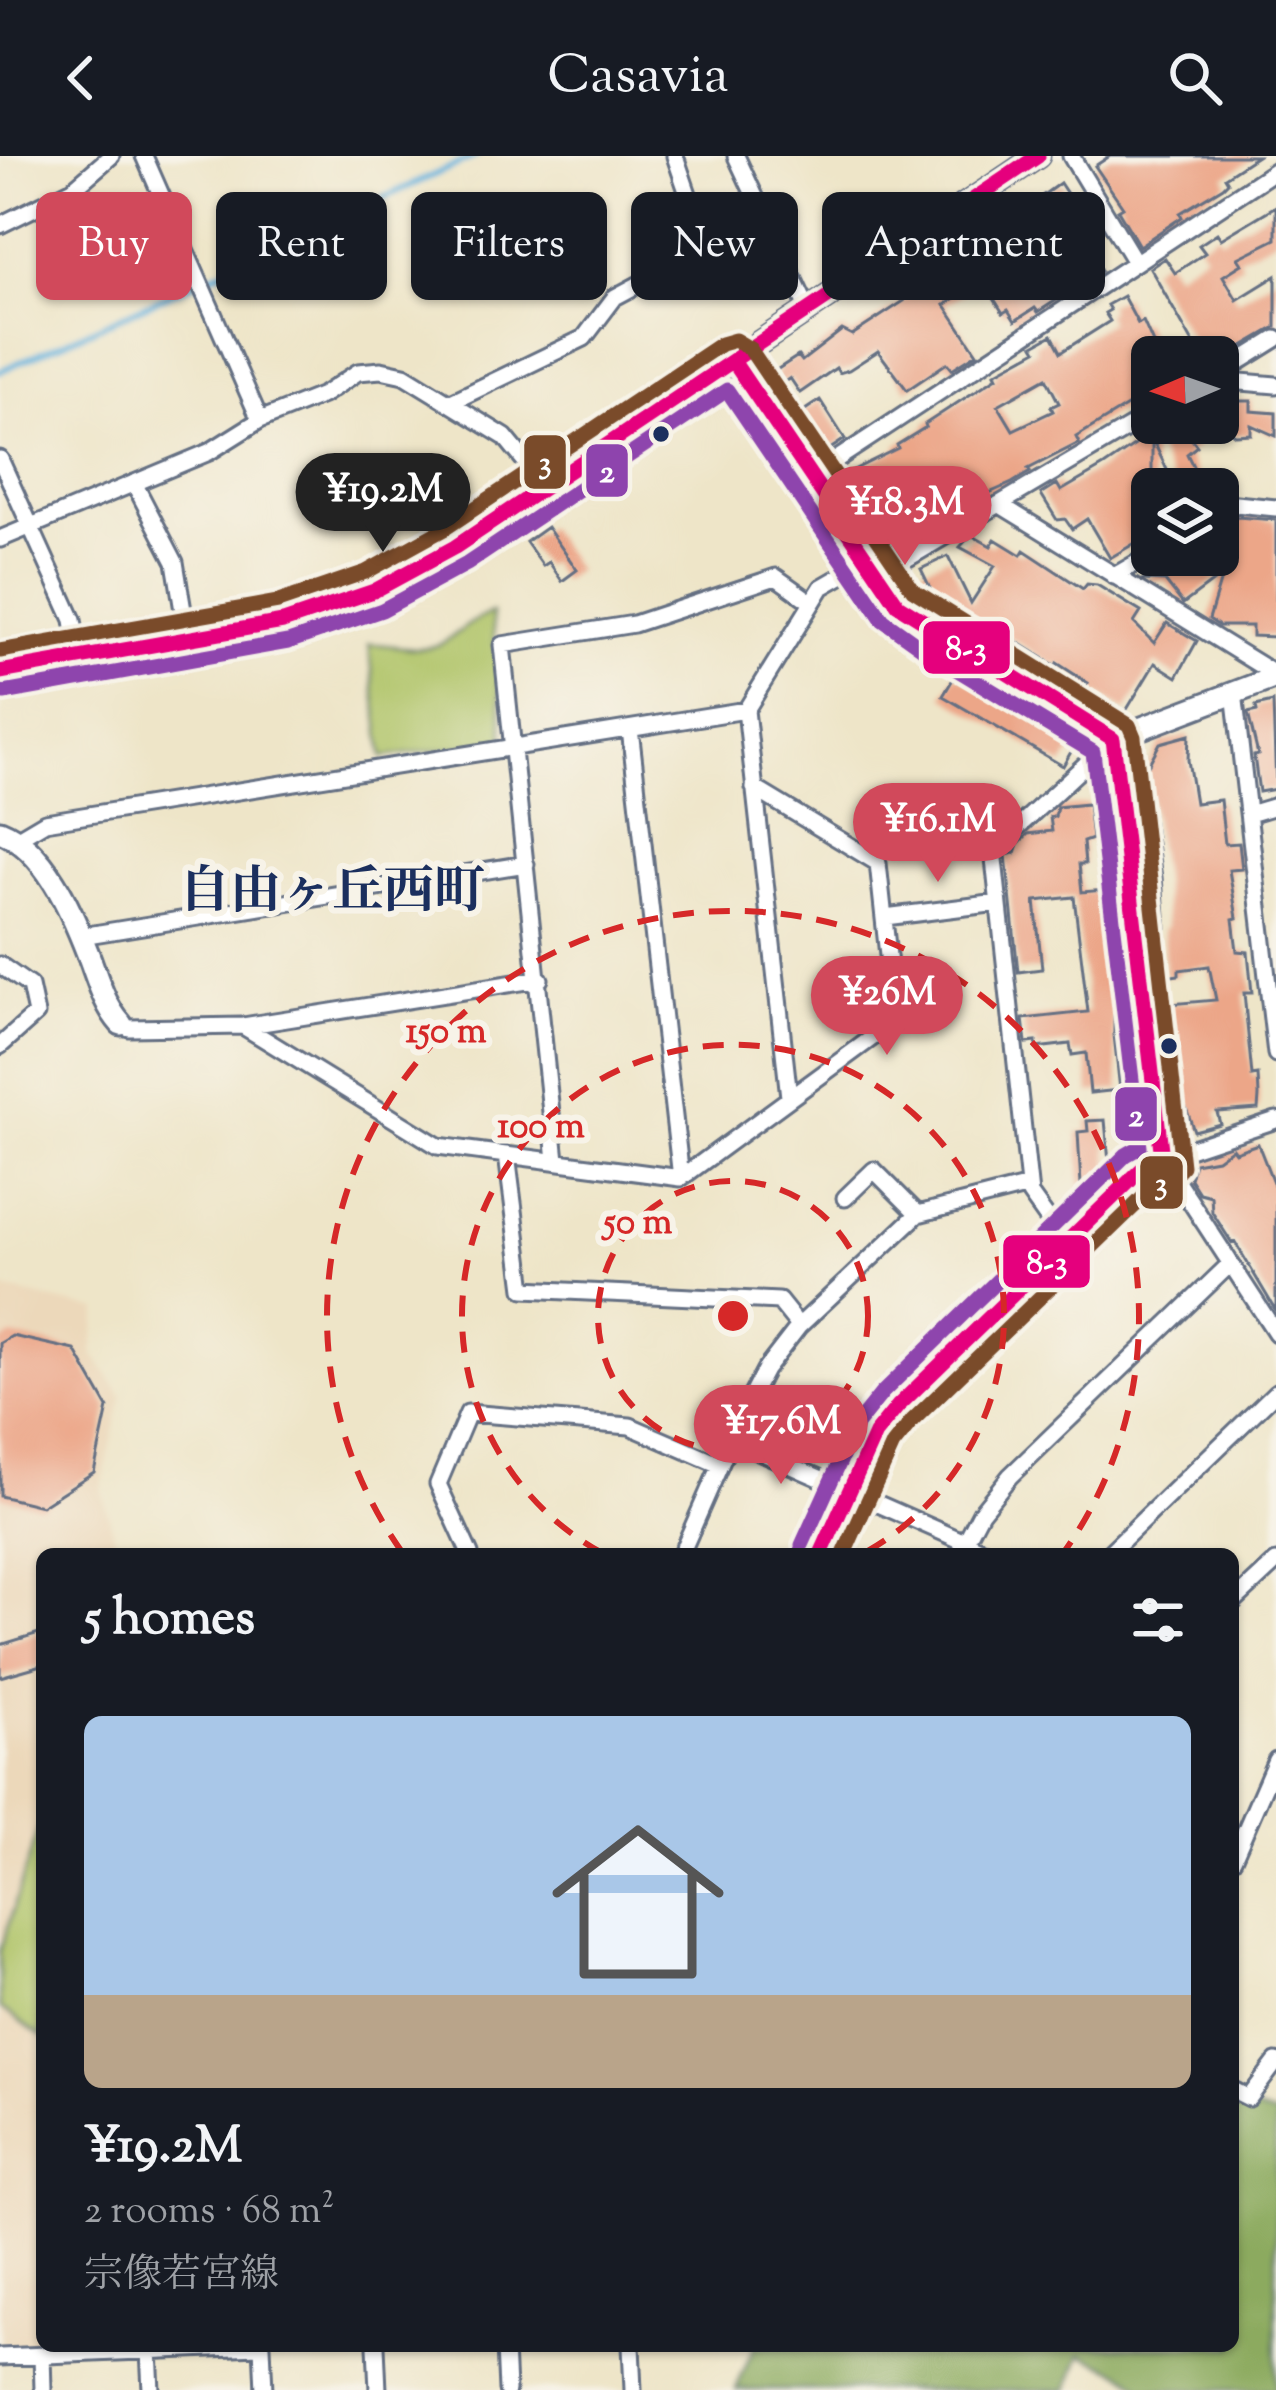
<!DOCTYPE html>
<html lang="en">
<head>
<meta charset="utf-8">
<style>
	:root { --surface:#171b24; --page:#20242c; --text:#f1f3f6; --muted:#9ea1a6; --line:#363941; --accent:#d1495b }
	body { margin:0; font-family:"Sorts Mill Goudy","Noto Serif JP",serif; background:var(--page); color:var(--text); height:100vh; display:flex; flex-direction:column; font-size:45px; white-space:nowrap }
	* { box-sizing:border-box; margin:0 }
	p { font-size:39px; color:var(--muted) }
	.icon { flex:none; width:66px; height:66px; fill:none; stroke:currentColor; stroke-width:2; stroke-linecap:round; stroke-linejoin:round }
	.map { position:relative; flex:1; overflow:hidden }
	.sheet { position:absolute; left:36px; top:1392px; width:1203px; height:804px; display:flex; flex-direction:column; background:var(--surface); border-radius:18px; box-shadow:0 3px 9px #0004 }
	.sheet>* { flex:none }
	.guide { position:absolute; left:36px; top:36px; width:1206px; height:108px; display:flex; gap:24px }
	.needle { width:78px; rotate:268deg }
	.fabs { position:absolute; left:1131px; top:180px; display:grid; gap:24px }
	.fabs a { display:grid; place-items:center; width:108px; height:108px; border-radius:18px; background:var(--surface); box-shadow:0 3px 9px #0004; font-size:60px }
	.price { position:absolute; translate:-50% -102px; padding:0 27px; border-radius:42px; background:var(--accent); color:#fff; font-size:39px; line-height:78px; filter:drop-shadow(0 3px 6px #0008) }
	.price::after { content:''; position:absolute; left:50%; top:72px; width:36px; height:27px; margin-left:-18px; background:inherit; clip-path:polygon(0 0,100% 0,50% 100%) }
	.price.on { background:#222; color:#fff }
	ul { padding:0; list-style:none }
	li { display:grid; align-content:center; gap:24px; height:636px; padding:0 48px }
	li+li { border-top:3px solid var(--line) }
	li span { display:grid; place-items:center; height:372px; border-radius:18px; color:#555 }
	li>.icon { margin-inline-start:auto }
	span .icon { width:216px; height:216px; fill:#fffc; stroke-width:1 }
	li b { font-size:51px }
	h2 { display:flex; justify-content:space-between; align-items:center; height:144px; padding:0 48px; font-size:51px }
	.tag { padding:0 42px; border-radius:18px; background:var(--surface); box-shadow:0 3px 9px #0004; font-size:42px; line-height:108px }
	.tag.on { background:var(--accent); color:#fff }
	header { display:flex; justify-content:space-between; align-items:center; height:156px; padding:0 48px; background:var(--surface); font-size:54px; font-weight:600 }
	.map>svg:first-child { display:block }
	.built { fill:#ecd8ba }
	.green { fill:#b1c56a; stroke:#667a64; stroke-width:3 }
	.forest { fill:#8caa5e; stroke:#546c5e; stroke-width:3 }
	.lines { fill:none; stroke-linecap:round; stroke-linejoin:round }
	.stream { stroke:#62b1dc; stroke-width:6 }
	.building { fill:#eca688; fill-rule:evenodd }
	.street-casing { stroke:#656f83; stroke-width:21 }
	.secondary-casing { stroke:#656f83; stroke-width:27 }
	.street { stroke:#fff; stroke-width:15 }
	.secondary { stroke:#fff; stroke-width:21 }
	.bus-1-casing { stroke:#f7f3e8; stroke-width:24 }
	.bus-2-casing { stroke:#f7f3e8; stroke-width:24 }
	.bus-3-casing { stroke:#f7f3e8; stroke-width:24 }
	.bus-1 { stroke:#e5007d; stroke-width:15 }
	.bus-2 { stroke:#8e44ad; stroke-width:15 }
	.bus-3 { stroke:#7a4b2a; stroke-width:15 }
	.ring { fill:none; stroke:#d62828; stroke-width:6; stroke-dasharray:21 15 }
	.bus-dot { fill:#1b2f5e; stroke:#f7f3e8; stroke-width:4.5 }
	.labels { text-anchor:middle; stroke-width:12; stroke-linejoin:round; paint-order:stroke }
	.quarter-label { font-size:51px; font-weight:bold; fill:#1b2f5e; stroke:#f7f3e8 }
	.centre { fill:#d62828; stroke:#f7f3e8; stroke-width:6 }
	.ring-label { font-size:36px; text-anchor:middle; font-weight:bold; fill:#d62828; stroke:#f7f3e8; stroke-width:12; stroke-linejoin:round; paint-order:stroke }
	.line-badge { stroke:#f7f3e8; stroke-width:4.5 }
	.badge-label { font-size:33px; text-anchor:middle; font-weight:bold; fill:#fff }
</style>
</head>
<body>
<header><svg class="icon" aria-label="back" viewBox="0 0 24 24"><path d="M15 5l-7 7 7 7"/></svg>Casavia<svg class="icon" aria-label="search" viewBox="0 0 24 24"><circle cx="10" cy="10" r="6"/><path d="M15 15l6 6"/></svg></header>
<div class="map">
<svg width="1276" height="2234" viewBox="0 0 1276 2234">
	<rect width="100%" height="100%" fill="#f7f3e8"/>
	<filter id="ink" filterUnits="userSpaceOnUse"><feTurbulence type="fractalNoise" baseFrequency=".00833" numOctaves="2"/><feDisplacementMap in="SourceGraphic" scale="24" xChannelSelector="R" yChannelSelector="G"/><feConvolveMatrix kernelMatrix="1 2 1 2 8 2 1 2 1" color-interpolation-filters="sRGB"/></filter>
	<filter id="wash" filterUnits="userSpaceOnUse"><feTurbulence type="fractalNoise" baseFrequency=".004" numOctaves="4" result="noise"/><feDisplacementMap in="SourceGraphic" scale="48" xChannelSelector="R" yChannelSelector="G"/><feGaussianBlur stdDeviation="2.7" result="paint"/><feColorMatrix in="noise" values="0 0 0 0 0 0 0 0 0 0 0 0 0 0 0 0 0 1.4 0 .05"/><feComposite in="paint" operator="in"/></filter>
	<g filter="url(#wash)">
		<rect width="100%" height="100%" fill="#eee5c8"/>
		<path class="built" d="M0 1132 98 1154 92 1196 122 1240 101 1334 120 1398H42V2190H113L0 2196Z"/>
		<path class="green" d="M492 457 504 581 499 586 383 601 369 488C392 487 417 498 440 488 460 478 466 466 492 457Z
			M42 1661V1881L0 1852V1795Z"/>
		<path class="forest" d="M1236 1948 1276 1960V2234H1144C1127 2214 1105 2211 1082 2198L1068 2234H736L754 2190H1233V1953Z"/>
		<g class="lines">
			<path class="stream" d="M0 215 476 0"/>
		</g>
		<g id="blocks">
			<path class="building" d="M1110 0H1257L1225 21 1228 26 1223 31 1180 57 1182 61 1139 90 1118 54 1123 51 1095 10Z
				M1060 27 1077 53 1069 59 1092 92 1101 115 1038 156 1035 152 1015 165 1008 154 1003 157 986 130 975 136 972 131 945 149 977 197 952 213 947 207 907 234 878 195 849 214 839 217 836 212 800 237 790 222 771 235 778 213 798 200 802 205 842 174 852 179 904 145 900 140 939 113 935 108 989 72 992 76Z
				M1276 50V83L1238 102 1242 108 1223 120 1237 144 1276 120V171L1231 197 1228 190 1211 201H1201L1150 112 1165 102 1175 117 1205 97 1199 89 1217 77 1221 83Z
				M1123 140 1138 168 1143 165 1159 201H1152V235L1076 281 1079 287 1028 313 1030 316 1012 327 980 341 972 334 947 347 949 357 916 375 912 380 914 383 893 397 876 373 885 366 869 343 865 346 847 317 898 292 897 289 926 271 925 268 997 221 995 217 1037 194 1034 189 1052 179 1061 196 1110 165 1105 157 1110 154 1107 149ZM1046 222 1059 247 1051 251 1053 255 1013 274 998 249Z
				M820 244 845 283 824 297 799 258Z
				M1230 245H1251V255L1276 257V280L1251 269V278L1235 279 1230 275V260L1218 255 1230 253Z
				M1160 267H1179L1197 290 1187 298 1204 333H1176L1152 282V377L1110 402 1087 363 1072 373 1065 363 1057 364 1041 338 1057 328 1061 335 1104 310 1156 275 1153 271Z
				M1237 361 1276 364V481L1252 480V470H1219L1209 463 1222 419 1183 448 1165 425 1144 424 1180 399H1218V381L1234 373 1231 365Z
				M547 371 577 414 562 425 549 406 543 410 526 386Z
				M971 379 991 390 995 383 1021 399 1024 394 1083 433 1087 428 1097 429 1141 456 1134 467 1154 487 1167 467 1197 485 1177 521 1155 507 1126 555 1098 538 1095 544 1082 536 1088 527 1057 507 1056 510 998 474 994 478 990 476 936 444 921 413 948 400 971 447 995 410 960 391Z
				M956 518 1076 587 1063 610 943 540Z
				M1273 546 1276 633 1259 636 1254 600 1258 599 1248 557 1257 555 1256 550Z
				M1189 579 1188 604 1195 647 1220 644 1225 688 1239 687 1242 713 1229 714 1237 762 1233 763 1237 795 1248 796 1252 837H1244L1252 920 1258 919 1259 940 1258 953 1217 956 1220 968 1194 975 1181 937H1177L1169 848 1216 844 1209 810 1179 814V819L1165 821 1163 773 1166 772 1162 721 1146 613 1160 587Z
				M1088 648 1092 683 1083 686 1085 708H1079L1082 736 1105 734 1118 847 1114 848V879L1120 934 1090 937 1086 897 1072 899 1070 888 1036 892V886L1026 887 1023 863 1088 856 1074 741 1035 745 1042 813 1018 816 1006 699 1015 697 1018 688 1028 678 1052 675 1050 661H1055L1057 651Z
				M1105 964 1111 1027 1103 1028 1082 1047 1078 976 1088 975 1087 965Z
				M1258 988 1276 1034V1155L1235 1086 1232 1087 1212 1056 1211 1040 1199 1037 1190 1023 1194 1007 1217 1003 1232 992 1235 996Z
				M12 1180 75 1194 108 1252 94 1316 41 1350 0 1340V1187Z
				M42 1476V1509L0 1521V1489Z"/>
		</g>
	</g>
	<g filter="url(#ink)">
		<use href="#blocks" fill-opacity="0" stroke="#656f83" stroke-width="3"/>
		<g class="lines">
			<defs>
				<path id="street" d="M144 0 260 264
					M675 0 706 91
					M736 0 809 156
					M1071 0 1135 106
					M0 69 73 33 111 0
					M1218 219 1276 183
					M1218 224 1276 229
					M449 247 584 182 615 141 765 61
					M0 303 73 464 79 502
					M810 321 1276 14
					M134 327 175 406 188 485
					M999 348 1276 519
					M1218 359 1236 348 1276 352
					M0 383 209 296 260 264 323 239 358 216 381 214 404 219 505 281 546 331
					M1114 420 1152 398
					M876 421 1152 258
					M1234 536 1276 898
					M630 573 681 1022
					M1249 658 1276 650
					M18 682 45 666 746 554
					M885 761 998 747
					M81 780 526 708
					M0 809 30 830 36 858 0 890
					M121 868 129 872 243 870 540 823
					M243 870 438 990 681 1022 895 865 878 707 754 632
					M789 941 746 554 822 431 867 405
					M507 999 524 1133 779 1145 799 1170
					M1162 1002 1276 1177
					M556 1004 502 489 634 468 776 421 811 446
					M845 1042 874 1014 918 1058
					M1067 1090 1030 1038 993 694 1113 583
					M731 1283 992 1398
					M470 1398 438 1328 468 1257 630 1270 720 1309
					M681 1398 746 1250 765 1214 799 1170 918 1058 1029 1030
					M821 1398 875 1278 898 1250 1067 1090 1141 1014 1162 1002 1276 964
					M959 1398 981 1356 1010 1320 1229 1109
					M1108 1398 1276 1236
					M1233 1446 1276 1406
					M1233 1703 1276 1604
					M1233 1934 1249 1942 1276 1906
					M262 2190 264 2234
					M376 2190 378 2234
					M505 2190 507 2234
					M631 2190 633 2234
					M149 2194 151 2234
					M42 2199 43 2234
					M0 2201 258 2190"/>
				<path id="secondary" d="M733 205 898 449 936 476 1113 583 1162 1002
					M0 516 283 466 374 435 455 391 1038 0
					M1113 583 1276 521
					M0 675C45 693 71 754 88 798 97 821 104 849 121 868"/>
			</defs>
			<use href="#street" class="street-casing"/>
			<use href="#secondary" class="secondary-casing"/>
			<use href="#street" class="street"/>
			<use href="#secondary" class="secondary"/>
			<defs>
				<path id="bus-1" d="M733 205 898 449 1113 583 1162 1002 1141 1014 898 1250 875 1278 821 1398
					M0 516 283 466 374 435 455 391 1038 0"/>
				<path id="bus-2" d="M4 537 288 486 382 454 467 408 727 234 883 464 925 494 1093 596 1140 991 1126 999 882 1237 857 1268 802 1389"/>
				<path id="bus-3" d="M0 495 278 446 366 416 444 373 721 188 735 184 750 193 913 434 1129 569 1134 581 1182 1010 1174 1019 1154 1031 913 1264 893 1289 844 1398"/>
			</defs>
			<use href="#bus-1" class="bus-1-casing"/>
			<use href="#bus-2" class="bus-2-casing"/>
			<use href="#bus-3" class="bus-3-casing"/>
			<use href="#bus-1" class="bus-1"/>
			<use href="#bus-2" class="bus-2"/>
			<use href="#bus-3" class="bus-3"/>
		</g>
	</g>
	<g class="ring">
		<circle cx="733" cy="1160" r="135"/>
		<path d="M602 1397A271 271 0 1 1 864 1397"/>
		<path d="M402 1396A406 406 0 1 1 1064 1396"/>
	</g>
	<g class="bus-dot">
		<circle cx="661" cy="278" r="10"/>
		<circle cx="1169" cy="890" r="10"/>
	</g>
	<g class="labels">
		<g class="quarter-label">
			<text x="332" y="751">自由ヶ丘西町</text>
		</g>
	</g>
	<circle cx="733" cy="1160" r="18" class="centre"/>
	<g class="ring-label">
		<text x="446" y="886">150 m</text>
		<text x="541" y="981">100 m</text>
		<text x="638" y="1077">50 m</text>
	</g>
	<g class="line-badge">
		<rect x="522" y="277" width="46" height="58" rx="12" fill="#7a4b2a"/>
		<rect x="584" y="286" width="46" height="57" rx="12" fill="#8e44ad"/>
		<rect x="921" y="463" width="91" height="57" rx="12" fill="#e5007d"/>
		<rect x="1113" y="929" width="46" height="58" rx="12" fill="#8e44ad"/>
		<rect x="1138" y="998" width="47" height="57" rx="12" fill="#7a4b2a"/>
		<rect x="1001" y="1077" width="91" height="57" rx="12" fill="#e5007d"/>
	</g>
	<g class="badge-label">
		<text x="545" y="317">3</text>
		<text x="607" y="326">2</text>
		<text x="966" y="503">8-3</text>
		<text x="1136" y="970">2</text>
		<text x="1161" y="1038">3</text>
		<text x="1047" y="1117">8-3</text>
	</g>
</svg>
<div class="fabs">
<a><svg class="needle" viewBox="-14 -14 28 28"><path d="M0-13l5 13h-10z" fill="#e53935"/><path d="M0 13l5-13h-10z" fill="#9ea1a6"/></svg></a>
<a><svg class="icon" aria-label="layers" viewBox="0 0 24 24"><path d="M12 4l9 5-9 5-9-5zM3 14l9 5 9-5"/></svg></a>
</div>
<b class="price on" style="left:383px;top:399px">¥19.2M</b>
<b class="price" style="left:905px;top:412px">¥18.3M</b>
<b class="price" style="left:938px;top:729px">¥16.1M</b>
<b class="price" style="left:887px;top:902px">¥26M</b>
<b class="price" style="left:781px;top:1331px">¥17.6M</b>
<div class="guide">
<a class="tag on">Buy</a>
<a class="tag">Rent</a>
<a class="tag">Filters</a>
<a class="tag">New</a>
<a class="tag">Apartment</a>
</div>
<section class="sheet">
<h2>5 homes<svg class="icon" aria-label="filters" viewBox="0 0 24 24"><path d="M4 7h16M4 17h16"/><circle cx="9" cy="7" r="2"/><circle cx="15" cy="17" r="2"/></svg></h2>
<ul>
<li><span style="background:linear-gradient(#a9c7e8 75%,#b9a48a 0)"><svg class="icon" aria-label="home" viewBox="0 0 24 24"><path d="M3 11l9-7 9 7M6 9v11h12V9"/></svg></span><div><b>¥19.2M</b><p>2 rooms · 68 m²</p><p>宗像若宮線</p></div></li>
</ul>
</section>
</div>
</body>
</html>
